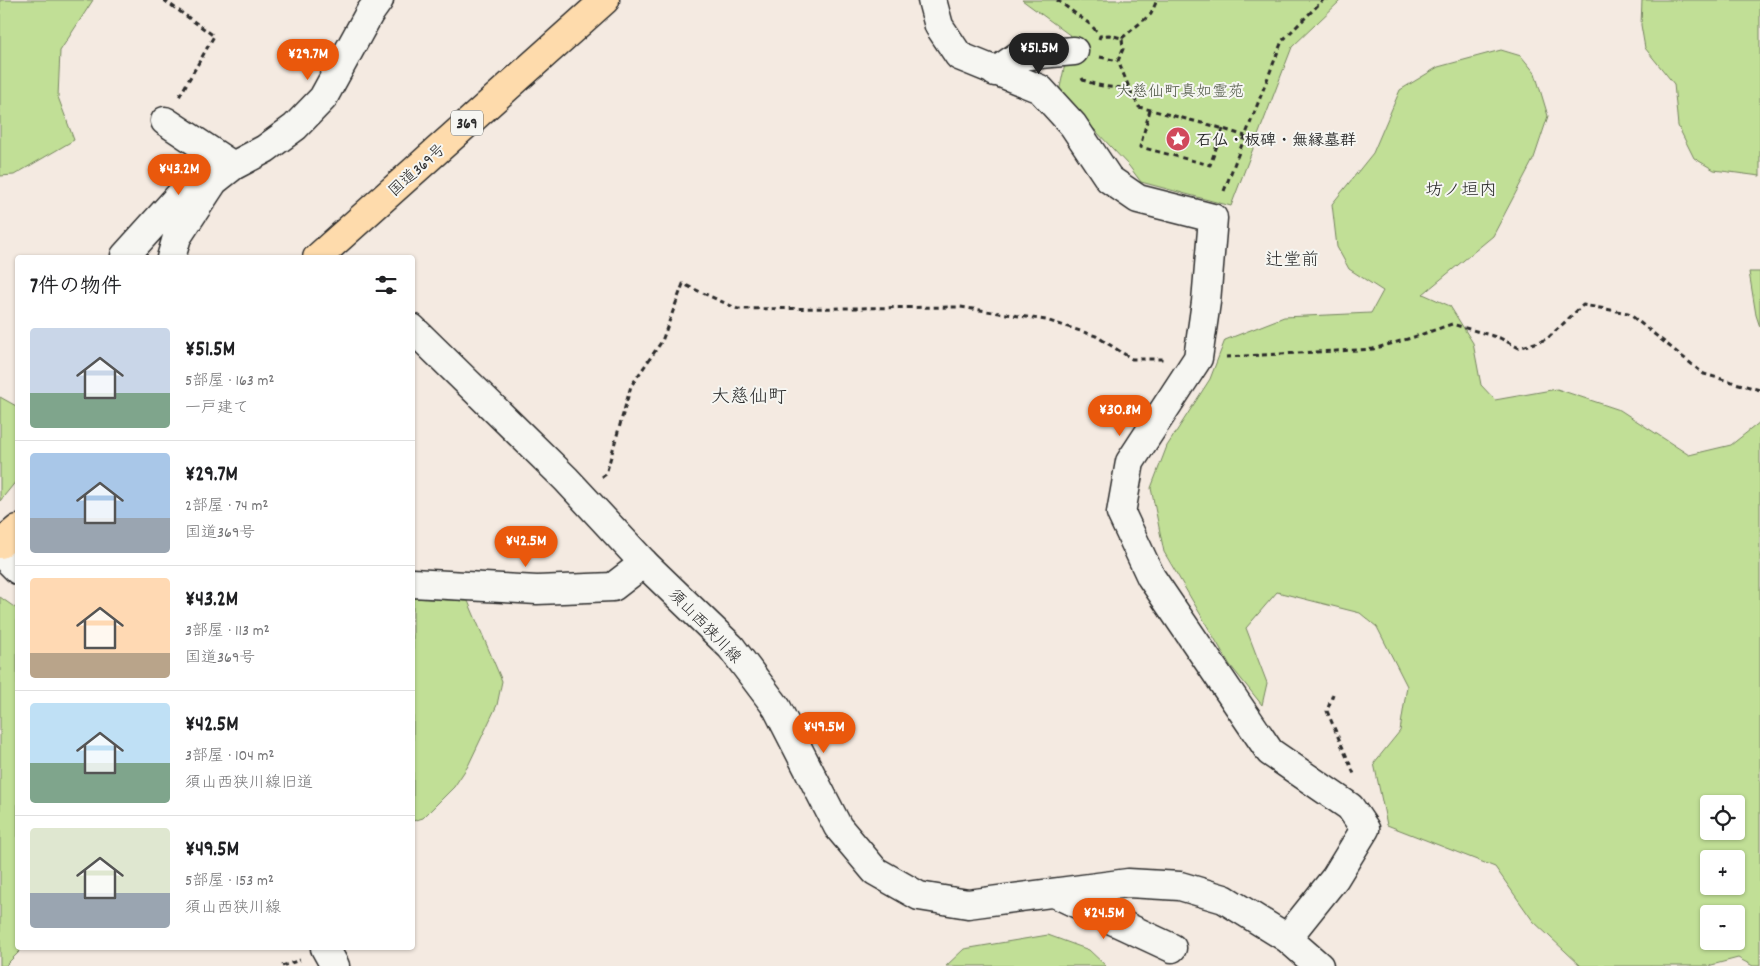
<!DOCTYPE html>
<html lang="ja">
<head>
<meta charset="utf-8">
<style>
	:root { --surface:#fff; --page:#f6f6f6; --text:#202124; --muted:#757577; --line:#e0e0e0; --accent:#ea580c }
	body { margin:0; font-family:Dekko,"Klee One",sans-serif; background:var(--page); color:var(--text); height:100vh; display:flex; flex-direction:column; font-size:19px; white-space:nowrap }
	* { box-sizing:border-box; margin:0 }
	p { font-size:16px; color:var(--muted) }
	.icon { flex:none; width:28px; height:28px; fill:none; stroke:currentColor; stroke-width:2; stroke-linecap:round; stroke-linejoin:round }
	.map { position:relative; flex:1; overflow:hidden }
	.sheet { position:absolute; left:15px; top:255px; width:400px; height:695px; display:flex; flex-direction:column; background:var(--surface); border-radius:5px; box-shadow:0 1px 4px #0004 }
	.sheet>* { flex:none }
	.controls { position:absolute; left:1700px; top:795px; display:grid; gap:10px }
	.controls a { display:grid; place-items:center; width:45px; height:45px; border-radius:5px; background:var(--surface); box-shadow:0 1px 4px #0004; font-size:25px }
	.price { position:absolute; translate:-50% -42px; padding:0 11px; border-radius:18px; background:var(--accent); color:#fff; font-size:16px; line-height:32px; filter:drop-shadow(0 1px 2px #0008) }
	.price::after { content:''; position:absolute; left:50%; top:30px; width:15px; height:11px; margin-left:-8px; background:inherit; clip-path:polygon(0 0,100% 0,50% 100%) }
	.price.current { background:#222; color:#fff }
	ul { padding:0; list-style:none }
	li { display:flex; align-items:center; gap:15px; height:125px; padding:0 15px }
	li+li { border-top:1px solid var(--line) }
	li span { display:grid; place-items:center; flex:none; width:140px; height:100px; border-radius:5px; color:#555 }
	li>.icon { margin-inline-start:auto }
	span .icon { width:60px; height:60px; fill:#fffc; stroke-width:1 }
	li b { font-size:21px }
	h2 { display:flex; justify-content:space-between; align-items:center; height:60px; padding:0 15px; font-size:21px }
	.map>svg:first-child { display:block }
	.green { fill:#c1df96; stroke:#768560; fill-rule:evenodd }
	.lines { fill:none; stroke-linecap:round; stroke-linejoin:round }
	.minor-casing { stroke:#2b2b2b; stroke-width:31 }
	.secondary-casing { stroke:#2b2b2b; stroke-width:31 }
	.trunk-casing { stroke:#2b2b2b; stroke-width:31 }
	.path { stroke:#2b2b2b; stroke-width:3; stroke-dasharray:5 4; stroke-linecap:butt }
	.minor { stroke:#f6f6f2; stroke-width:28 }
	.secondary { stroke:#f6f6f2; stroke-width:28 }
	.trunk { stroke:#fedbac; stroke-width:28 }
	.labels { text-anchor:middle; stroke-width:4; stroke-linejoin:round; paint-order:stroke }
	.shield { fill:#f6f6f2; stroke:#686867; stroke-width:1 }
	.shield-label { font-size:15px; font-weight:bold; fill:#2b2b2b }
	.park-label { font-size:16px; fill:#505846; stroke:#f6f6f2 }
	.poi-label { font-size:16px; font-weight:bold; fill:#2b2b2b; stroke:#f6f6f2; text-anchor:start }
	.street-label { font-size:16px; fill:#2b2b2b; stroke:#f6f6f2 }
	.neighbourhood-label { font-size:18px; fill:#2b2b2b; stroke:#f6f6f2 }
	.quarter-label { font-size:19px; fill:#2b2b2b; stroke:#f6f6f2 }
</style>
</head>
<body>
<div class="map">
<svg width="1760" height="966" viewBox="0 0 1760 966">
	<rect width="100%" height="100%" fill="#f4eae1"/>
	<filter id="ink" filterUnits="userSpaceOnUse"><feTurbulence type="fractalNoise" baseFrequency=".02" numOctaves="2"/><feDisplacementMap in="SourceGraphic" scale="10" xChannelSelector="R" yChannelSelector="G"/><feConvolveMatrix kernelMatrix="1 2 1 2 8 2 1 2 1" color-interpolation-filters="sRGB"/></filter>
	<g filter="url(#ink)">
		<path class="green" d="M0 0H93L60 51 58 97 74 140 14 175 0 176Z
			M1022 0H1341L1292 47 1231 206 1141 182 1129 166 1059 92 1071 36Z
			M1642 0H1760V176L1714 170 1694 158 1678 126 1674 84 1645 48 1641 25Z
			M1501 50 1521 56 1535 73 1548 116 1534 158 1493 236 1423 294 1450 306 1473 343 1481 385 1495 400 1557 389 1620 410 1689 455 1731 445 1760 422V966H1753L1738 958 1708 966H1581L1533 921 1495 867 1387 825 1374 763 1400 731 1407 686 1377 627 1360 613 1277 592 1246 628 1267 683 1262 705 1230 665 1164 552 1151 488 1167 446 1210 379 1225 340 1284 317 1371 313 1383 291 1349 269 1337 247 1332 204 1373 153 1400 90 1438 67ZM1709 804H1736V831H1709ZM1709 859H1736V886H1709ZM1709 914H1736V941H1709Z
			M1749 272H1760V327L1756 315Z
			M0 397 18 407 17 480 0 501Z
			M0 597 17 609 18 948H23L5 966H0Z
			M413 598 468 601 502 681 497 705 468 766 454 787 423 818 413 821Z
			M1048 935 1089 950 1106 966H946L964 949Z"/>
		<g class="lines">
			<defs>
				<path id="minor" d="M932 0 939 26 959 56 1040 89 1073 125 1109 179 1138 199 1213 218 1206 302 1198 358 1130 462 1121 513 1151 577 1270 752 1350 807 1365 829 1335 878 1287 938
					M995 72 1018 56 1074 51
					M165 121 233 166
					M125 256 190 184 214 181
					M171 258 177 237 214 181 233 166 265 149 295 127 323 98 369 14 379 0
					M0 552 18 570
					M412 583 537 590 613 587 644 563
					M1054 893 1172 948
					M325 948 335 966"/>
				<path id="secondary" d="M412 328 566 479 644 563 731 647 777 708 838 827 875 871 919 896 968 904 1128 883 1180 886 1224 899 1287 938 1319 966"/>
				<path id="trunk" d="M317 258 605 0
					M0 544 18 529"/>
			</defs>
			<use href="#minor" class="minor-casing"/>
			<use href="#secondary" class="secondary-casing"/>
			<use href="#trunk" class="trunk-casing"/>
			<path class="path" d="M164 0 214 36 179 97
				M1057 0 1091 25 1097 32
				M1122 38 1151 14 1157 0
				M1099 39 1100 36 1109 35 1122 38 1123 49 1118 61 1131 92 1139 107 1214 126 1245 136
				M1100 57 1118 61
				M1082 78 1083 80C1099 86 1111 89 1128 87
				M1150 110 1140 147 1210 165 1223 129
				M1224 191 1282 41 1323 0
				M1226 357 1373 349 1411 338 1452 324 1500 338 1519 348 1547 339 1583 305 1628 313 1704 374 1760 390
				M602 477 606 474 631 386 662 341 683 284 738 309 960 307 1046 320 1096 336 1132 359H1164
				M1333 694 1327 711 1354 774
				M282 966 300 960"/>
			<use href="#minor" class="minor"/>
			<use href="#secondary" class="secondary"/>
			<use href="#trunk" class="trunk"/>
		</g>
	</g>
	<defs>
		<symbol id="sight-disc" viewBox="-11 -11 22 22"><circle r="9.5" fill="#d1495b" stroke="#f6f6f2"/><path d="M0-6L1.8-2.2L6-1.7L2.9 1.2L3.7 5.4L0 3.3L-3.7 5.4L-2.9 1.2L-6-1.7L-1.8-2.2Z" fill="#fff"/></symbol>
	</defs>
	<g fill-rule="evenodd">
		<use href="#sight-disc" x="1164" y="125" width="28" height="28"/>
	</g>
	<g class="labels">
		<rect class="shield" x="451" y="110.5" width="32" height="25" rx="4"/>
		<g class="shield-label">
			<text x="467" y="128">369</text>
		</g>
		<g class="park-label">
			<text x="1180" y="96">大慈仙町真如霊苑</text>
		</g>
		<g class="poi-label">
			<text x="1196" y="145">石仏・板碑・無縁墓群</text>
		</g>
		<g class="street-label">
			<text transform="translate(416 169) rotate(-42)" y="6">国道369号</text>
			<text transform="translate(706 625) rotate(46)" y="6">須山西狭川線</text>
		</g>
		<g class="neighbourhood-label">
			<text x="1461" y="195">坊ノ垣内</text>
			<text x="1292" y="265">辻堂前</text>
		</g>
		<g class="quarter-label">
			<text x="749" y="402">大慈仙町</text>
		</g>
	</g>
</svg>
<div class="controls">
<a><svg class="icon" aria-label="locate" viewBox="0 0 24 24"><circle cx="12" cy="12" r="6"/><path d="M12 2v4M12 18v4M2 12h4M18 12h4"/></svg></a>
<a>+</a>
<a>−</a>
</div>
<b class="price current" style="left:1039px;top:75px">¥51.5M</b>
<b class="price" style="left:308px;top:81px">¥29.7M</b>
<b class="price" style="left:179px;top:196px">¥43.2M</b>
<b class="price" style="left:1120px;top:437px">¥30.8M</b>
<b class="price" style="left:526px;top:568px">¥42.5M</b>
<b class="price" style="left:824px;top:754px">¥49.5M</b>
<b class="price" style="left:1104px;top:940px">¥24.5M</b>
<section class="sheet">
<h2>7件の物件<svg class="icon" aria-label="filters" viewBox="0 0 24 24"><path d="M4 7h16M4 17h16"/><circle cx="9" cy="7" r="2"/><circle cx="15" cy="17" r="2"/></svg></h2>
<ul>
<li><span style="background:linear-gradient(#c9d6e8 65%,#7fa58c 0)"><svg class="icon" aria-label="home" viewBox="0 0 24 24"><path d="M3 11l9-7 9 7M6 9v11h12V9"/></svg></span><div><b>¥51.5M</b><p>5部屋 · 163 m²</p><p>一戸建て</p></div></li>
<li><span style="background:linear-gradient(#a9c7e8 65%,#9aa5b1 0)"><svg class="icon" aria-label="home" viewBox="0 0 24 24"><path d="M3 11l9-7 9 7M6 9v11h12V9"/></svg></span><div><b>¥29.7M</b><p>2部屋 · 74 m²</p><p>国道369号</p></div></li>
<li><span style="background:linear-gradient(#ffd9b3 75%,#b9a48a 0)"><svg class="icon" aria-label="home" viewBox="0 0 24 24"><path d="M3 11l9-7 9 7M6 9v11h12V9"/></svg></span><div><b>¥43.2M</b><p>3部屋 · 113 m²</p><p>国道369号</p></div></li>
<li><span style="background:linear-gradient(#bfe0f5 60%,#7fa58c 0)"><svg class="icon" aria-label="home" viewBox="0 0 24 24"><path d="M3 11l9-7 9 7M6 9v11h12V9"/></svg></span><div><b>¥42.5M</b><p>3部屋 · 104 m²</p><p>須山西狭川線旧道</p></div></li>
<li><span style="background:linear-gradient(#dfe7d0 65%,#9aa5b1 0)"><svg class="icon" aria-label="home" viewBox="0 0 24 24"><path d="M3 11l9-7 9 7M6 9v11h12V9"/></svg></span><div><b>¥49.5M</b><p>5部屋 · 153 m²</p><p>須山西狭川線</p></div></li>
</ul>
</section>
</div>
</body>
</html>
